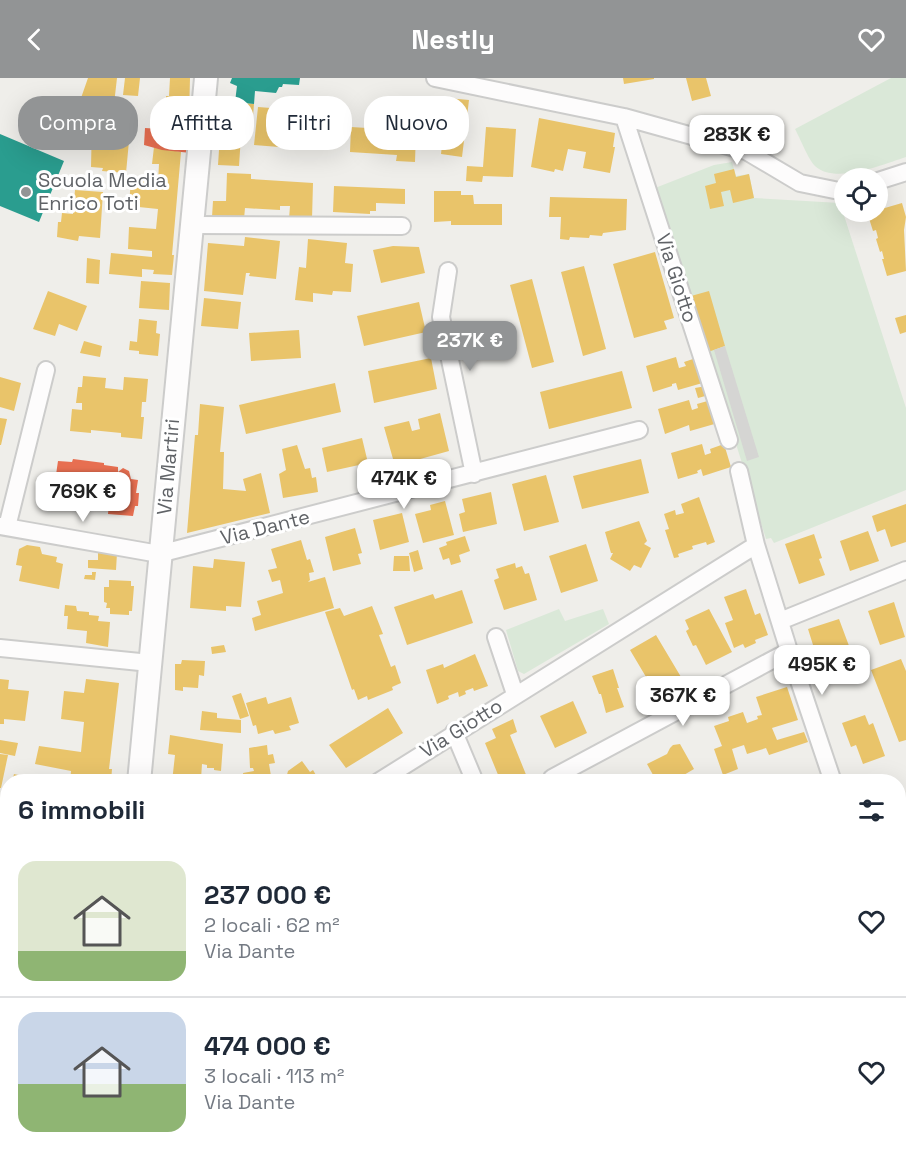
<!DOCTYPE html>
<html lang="it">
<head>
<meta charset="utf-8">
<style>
	:root { --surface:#fff; --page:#f2f2f3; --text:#1f2937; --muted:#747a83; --line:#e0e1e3; --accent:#929495 }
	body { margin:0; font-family:"Space Grotesk",sans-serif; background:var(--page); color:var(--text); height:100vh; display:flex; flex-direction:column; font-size:22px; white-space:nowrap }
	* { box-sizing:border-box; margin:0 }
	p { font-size:20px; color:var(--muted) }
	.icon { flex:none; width:33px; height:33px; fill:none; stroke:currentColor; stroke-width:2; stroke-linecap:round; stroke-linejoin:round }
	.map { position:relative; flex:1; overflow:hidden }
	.sheet { position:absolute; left:0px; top:696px; width:906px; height:384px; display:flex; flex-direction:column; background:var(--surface); border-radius:24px 24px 0 0; box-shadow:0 6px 24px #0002 }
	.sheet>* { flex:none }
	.banner { position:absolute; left:18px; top:18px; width:600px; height:54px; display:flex; gap:12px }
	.controls { position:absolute; left:834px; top:90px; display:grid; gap:12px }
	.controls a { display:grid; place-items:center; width:54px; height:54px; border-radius:50%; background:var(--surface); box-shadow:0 6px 24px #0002; font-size:30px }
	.price { position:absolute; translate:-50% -51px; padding:0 14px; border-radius:12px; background:#fff; color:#222; font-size:20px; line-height:39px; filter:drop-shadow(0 2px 3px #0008) }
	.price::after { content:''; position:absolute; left:50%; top:36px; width:18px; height:14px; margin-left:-9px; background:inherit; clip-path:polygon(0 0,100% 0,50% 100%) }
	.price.active { background:var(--accent); color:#fff }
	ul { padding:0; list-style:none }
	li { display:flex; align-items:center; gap:18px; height:150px; padding:0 18px }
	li+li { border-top:2px solid var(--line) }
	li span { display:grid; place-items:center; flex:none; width:168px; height:120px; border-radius:18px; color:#555 }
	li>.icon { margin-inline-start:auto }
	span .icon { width:72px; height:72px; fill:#fffc; stroke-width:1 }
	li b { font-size:26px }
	h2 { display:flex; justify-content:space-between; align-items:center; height:72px; padding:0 18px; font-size:26px }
	.pill { padding:0 21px; border-radius:24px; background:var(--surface); box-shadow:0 6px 24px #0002; font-size:21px; line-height:54px }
	.pill.active { background:var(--accent); color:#fff }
	header { display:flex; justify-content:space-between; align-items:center; height:78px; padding:0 18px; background:var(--accent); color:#fff; font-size:27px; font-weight:800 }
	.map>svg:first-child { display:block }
	.green { fill:#dae8d8 }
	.homes { fill:#e9c46a }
	.shops { fill:#e76f51 }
	.schools { fill:#2a9d8f }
	.building { fill:#d5d5d3 }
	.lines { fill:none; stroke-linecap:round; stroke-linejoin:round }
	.street-casing { stroke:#cccccb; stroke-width:20 }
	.secondary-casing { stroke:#cccccb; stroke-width:26 }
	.street { stroke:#fdfcfc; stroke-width:16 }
	.secondary { stroke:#fdfcfc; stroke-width:22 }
	.poi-dot { fill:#929495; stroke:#fff; stroke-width:2 }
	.labels { text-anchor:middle; stroke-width:6; stroke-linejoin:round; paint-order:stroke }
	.poi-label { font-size:20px; fill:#606367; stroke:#fff; text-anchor:start }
	.street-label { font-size:20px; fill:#606367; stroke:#fff }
</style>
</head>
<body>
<header><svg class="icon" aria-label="back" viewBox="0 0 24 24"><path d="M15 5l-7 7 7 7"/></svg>Nestly<svg class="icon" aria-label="heart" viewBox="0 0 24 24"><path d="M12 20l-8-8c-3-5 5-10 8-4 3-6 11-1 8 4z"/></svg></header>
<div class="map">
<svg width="906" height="1080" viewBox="0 0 906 1080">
	<rect width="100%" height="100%" fill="#efeeea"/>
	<path class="green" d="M891 0H906V79C884 86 835 107 815 88 808 81 800 60 795 51Z
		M732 84 736 98 749 96 754 120 840 125 906 330V412L774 465 771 460 766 461 655 110 714 87Z
		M559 531 565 543 603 531 609 546 524 596 518 593 506 552Z"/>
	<path class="homes" d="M88 0H117L114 26 81 20Z
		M125 0H140L138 18 123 17Z
		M170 0H190L189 39 176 44 157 42 158 26 166 27V18H169Z
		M623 0H654V1L624 6Z
		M686 0H706L711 18 692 23Z
		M447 20 469 22 462 79 441 76Z
		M220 23 254 26 252 50 218 47Z
		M258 29 271 30 270 41 280 42 279 53 305 57 304 71 254 67Z
		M539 40 615 55 613 69H615L610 95 583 90 586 74 568 71 563 93 555 91 554 94 531 89Z
		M92 44 111 46V48L118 49 117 62 129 63 126 95 102 93 103 90 91 89Z
		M351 49 416 53 415 84 396 83 397 77 350 74Z
		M486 49 516 51 513 99 483 98 482 104 466 103 467 88 483 89Z
		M220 57 241 58 239 88 218 87Z
		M154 69 181 74 172 177H174L172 197 153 196 154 192 142 191V199L109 196 111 175 152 179V173L128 171 129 149 156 151 158 131 129 128 131 100 158 104 159 86H152Z
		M734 91 736 99 749 96 754 120 733 125 730 112 721 114 724 128 710 131 705 108 716 105 714 96Z
		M227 95 251 96V101L313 105 312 141H289L290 128H280V132L245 130 244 141 212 139 213 123H226Z
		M334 108 405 111V126L376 125V133H370V136L333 134Z
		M75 112 103 114 100 160 79 158 78 163 57 159 58 144H61L62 135 73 136Z
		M434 113H461V117H473L474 126H502V147H451V143L434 144Z
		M550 119 627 121 626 152 603 155 602 158 590 157 589 160 570 159 569 162 560 161 561 139H549Z
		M902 125 906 139 904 152 906 193 887 198 882 181H884L882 173 880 174 876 161 878 160 876 152 873 153 867 134H878V132Z
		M245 159 280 163 276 201 249 198 250 195H246L243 217 204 213 208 165 244 168Z
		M308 161 347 165 345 185 353 186 351 214 333 213 332 217 313 215V224L295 222 299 189 306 190Z
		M393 168 419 169 425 195 381 205 373 172Z
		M655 174 674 240 664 243 667 251 634 260 613 186Z
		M87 180 100 182 99 206 86 205Z
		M584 188 606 271 583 278 561 194Z
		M532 201 554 284 532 290 510 207Z
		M141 203 170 205 169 232 139 230Z
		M48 213 87 228 77 253 59 246 55 258 33 251Z
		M709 213 725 268 708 274 691 218Z
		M204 220 241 224 238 251 201 248Z
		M419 224 426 254 364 268 357 238Z
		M906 237V254L900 256 895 240Z
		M139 241 157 243 156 255 160 256 158 278 139 276V273L129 272 130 263 137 264Z
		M299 252 301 280 251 283 249 255Z
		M84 263 102 268 100 279 80 275Z
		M676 279 679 290 686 288 684 284 699 279 706 304 678 312 676 305 672 306V308L653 314 646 288Z
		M431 280 437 311 374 325 368 293Z
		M622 293 632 330 549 351 540 314Z
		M83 298 106 300 105 310 123 312 124 299 148 301 146 324H142L141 339H144L142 361 121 359V355L91 352V355L70 353 72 331 82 332V325H76L78 309H82Z
		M0 299 21 305 14 333 0 329Z
		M335 305 341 334 246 356 239 327Z
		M706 308 709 317 698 320 695 310Z
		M689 322 692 332 698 330 697 326 711 322 718 345 690 353 689 347 665 356 658 331Z
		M200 326 224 329 220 374H224L223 411 246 413 243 401 261 395 270 435 187 455 195 357H198Z
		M440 335 449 373 395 388 384 349 409 343 412 353 420 351 418 341Z
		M0 340 7 341 1 367H0Z
		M362 360 368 385 327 394 322 370Z
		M702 366 705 377 711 375 710 371 724 366 731 389 703 398 701 391 697 393 698 395 678 401 671 375Z
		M297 367 305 391 310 390 312 400 316 399 318 414 283 420 279 396 286 392 282 371Z
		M641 381 649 415 582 431 573 398Z
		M546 397 559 444 524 453 512 406Z
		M491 414 497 446 463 454 459 436 465 434 462 421Z
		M699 419 715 464 707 467 706 464 692 468 693 471 678 476 679 479 674 480 665 452 669 451 664 436 675 432 676 437 684 435 681 426Z
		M445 423 454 457 423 465 415 436 431 432 430 427Z
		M906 426V464L891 469 885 451 877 454 872 438Z
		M402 435 409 464 380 472 373 442Z
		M639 443 647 463 644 466 651 470 641 490 634 487 630 493 610 481 613 475H611L605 454Z
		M355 450 362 475 358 476 361 486 333 493 325 459Z
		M868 453 879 483 850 493 840 463Z
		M814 456 822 480 819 481 825 497 799 506 785 466Z
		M465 458 470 473 459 477 461 484 451 487 449 480 443 482 439 470 447 467 446 464Z
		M301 462 307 482 310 481 314 494 309 495 310 502 308 504 325 499 334 530 255 553 252 540 261 537 257 523 283 515 280 502 272 504 268 492 277 490 271 471Z
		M586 466 598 503 561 515 549 478Z
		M27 467 40 469 42 476 57 479 56 484 63 486 59 511 19 503 22 488 16 487 19 471Z
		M418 472 423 491 414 494 409 475Z
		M98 474 117 475 116 492 88 490V482H98Z
		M394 478H409L410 493H393Z
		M214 481 245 484 241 529 226 528V533L190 530 193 488 213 490Z
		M515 485 516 490 522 488 525 496 529 495 537 522 504 532 494 502 499 500 496 491Z
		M92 494H96L95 502 84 501 85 497H92Z
		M109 502 131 503V508H134L132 533H129V537L110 536V530H106L107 525 104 524V509H109Z
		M746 511 755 537 760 535 768 557 755 562 756 565 745 570 743 566 734 570 725 545 733 542 724 519Z
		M462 512 473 545 407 567 394 529 433 516 435 521Z
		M894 524 905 559 880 567 868 533Z
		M65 527 76 528 77 533 89 534V537L99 538 98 543 110 544 108 569 86 565 87 553 67 551 68 538H64Z
		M372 528 383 556 379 557 391 589 395 587 401 605 392 609 393 612 368 622 367 618 358 622 354 611 352 612 325 534 340 530 344 538Z
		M709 531 732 574 706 587 696 567 693 568 686 553 689 551 685 542Z
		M839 541 858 592 831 601 826 584 819 586 808 551Z
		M656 557 681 599 655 614 630 572Z
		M224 567 226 574 212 576 211 569Z
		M475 576 488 608 474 613 473 610 465 613 466 616 459 619 458 614 448 618 449 621 437 626 426 592 443 586 444 590Z
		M901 581 906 593V662L899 664 871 592Z
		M182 582 205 583 204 598 199 597 198 610 183 609V613L175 612V586H181Z
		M613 591 619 610H617L624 629 606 635 601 616H599L592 598Z
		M0 601 9 602 8 611 29 613 25 643 4 641V646H0Z
		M86 601 119 605 109 691H112L111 704H70L71 693 35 686 39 668 81 674 84 644 61 641 64 613 84 615Z
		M787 609 798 642 772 650 777 662 804 654 808 664 769 677 766 670 747 676 744 667 732 671 738 691 723 697 714 671 722 668 714 648 729 643 728 639 743 634 747 645 758 641 757 638 762 637 756 619Z
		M241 615 249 638 240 641 232 618Z
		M266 619 268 626 291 619 299 645 289 648 291 652 275 656 273 652 258 656 256 647 253 648 246 625Z
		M573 623 587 655 555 670 540 638Z
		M388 630 403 655 346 690 329 667Z
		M202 633 217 635V640L241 642V655L200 652Z
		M865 637 869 647 873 645 885 678 863 686 856 667 851 669 842 645Z
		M513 641 517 654 510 657 529 704H501L485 665 496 660 492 651Z
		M170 657 223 666 221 693 214 692V690H207V687L202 686 201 701 191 699 190 704H172L175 677 168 676Z
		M0 662 18 665 15 678 0 675Z
		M680 666 694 691 672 704H657L647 686 667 676 670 670 673 667Z
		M267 667 268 677 273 676 275 685 269 686 272 704H244L243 695 254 693 253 690H250L249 670Z
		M0 676 8 677 1 710H0Z
		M302 683 310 694 313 692 320 704H285L288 693Z
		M14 696 42 703V704H12Z
		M796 697 798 704H779V703Z
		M898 736 906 758V779L898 781Z
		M0 739 8 742V766L0 764Z
		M0 795 8 797V838L4 853 0 852Z
		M906 816V843L898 819Z
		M0 884 8 886V921L0 918Z
		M0 946 8 949V990L0 1006Z
		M906 982V1046L898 1049V985Z
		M141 1072H179L182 1080H144Z
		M209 1072H250L235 1080H212Z
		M398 1072H435L438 1080H401Z
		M572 1072H592L596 1080H566L564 1076Z
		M624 1072H660L661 1076 650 1080H627Z
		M746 1072H773L776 1080H749Z
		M807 1072H823L824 1076 809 1080Z"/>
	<path class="shops" d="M145 50 160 51V60L165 61V58H180L188 61 191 75 162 72 144 67Z
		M73 381 104 385V387L118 389V394L123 390 129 393 131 401 138 402 136 415H139L138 428H135L133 438 108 436 111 407 101 406V411L74 407 72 427 52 424 58 383 72 384Z"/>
	<path class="schools" d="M232 0H300L299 7 283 6 282 9H279L276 15 255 13 254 26 235 24 237 8 230 5Z
		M0 56 64 83 39 144 0 128Z"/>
	<path class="building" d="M725 268 759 379 747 383 714 272Z"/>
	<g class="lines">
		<defs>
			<path id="street" d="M435 0 624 39 746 73 800 105 844 114
				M624 39 729 362
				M878 103 906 94
				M192 147 402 148
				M448 193 441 239 474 396
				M739 393 756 467
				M0 448 159 476 639 352
				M7 449 46 292
				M780 543 906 492
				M496 559 515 616
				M0 570 150 585
				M454 654 475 704
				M378 704 756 467 789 573 833 704
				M554 704 552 700 789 573
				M0 732 8 733
				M898 904 906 928
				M0 1069 10 1080
				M380 1072 383 1080
				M536 1072 538 1080
				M688 1072 690 1080"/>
			<path id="secondary" d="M139 704 206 0
				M107 1072 108 1080"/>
		</defs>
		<use href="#street" class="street-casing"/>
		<use href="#secondary" class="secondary-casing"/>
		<use href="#street" class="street"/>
		<use href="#secondary" class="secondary"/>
	</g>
	<circle class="poi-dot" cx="26" cy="114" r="6"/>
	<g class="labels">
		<g class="poi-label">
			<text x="38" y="109">Scuola Media<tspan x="38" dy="23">Enrico Toti</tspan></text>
		</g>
		<g class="street-label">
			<text transform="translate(677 200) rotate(72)" y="7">Via Giotto</text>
			<text transform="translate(168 389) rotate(-85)" y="7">Via Martiri</text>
			<text transform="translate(265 449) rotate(-14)" y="7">Via Dante</text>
			<text transform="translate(461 650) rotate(-32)" y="7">Via Giotto</text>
		</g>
	</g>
</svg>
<div class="controls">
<a><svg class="icon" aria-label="locate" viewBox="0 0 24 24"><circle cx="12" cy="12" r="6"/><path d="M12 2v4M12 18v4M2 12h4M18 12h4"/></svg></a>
</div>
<b class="price" style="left:737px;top:88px">283K €</b>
<b class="price active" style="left:470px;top:294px">237K €</b>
<b class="price" style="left:404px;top:432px">474K €</b>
<b class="price" style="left:83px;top:445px">769K €</b>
<b class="price" style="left:822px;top:618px">495K €</b>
<b class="price" style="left:683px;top:649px">367K €</b>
<div class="banner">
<a class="pill active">Compra</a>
<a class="pill">Affitta</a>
<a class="pill">Filtri</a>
<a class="pill">Nuovo</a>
</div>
<section class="sheet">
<h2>6 immobili<svg class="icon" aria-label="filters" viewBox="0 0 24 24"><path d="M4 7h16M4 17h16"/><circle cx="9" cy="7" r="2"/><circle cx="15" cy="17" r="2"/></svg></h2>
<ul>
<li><span style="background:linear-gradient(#dfe7d0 75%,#8fb573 0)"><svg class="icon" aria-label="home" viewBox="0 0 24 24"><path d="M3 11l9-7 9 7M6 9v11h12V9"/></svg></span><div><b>237 000 €</b><p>2 locali · 62 m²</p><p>Via Dante</p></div><svg class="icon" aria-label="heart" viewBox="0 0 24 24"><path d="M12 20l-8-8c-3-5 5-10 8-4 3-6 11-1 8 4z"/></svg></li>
<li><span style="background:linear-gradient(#c9d6e8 60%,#8fb573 0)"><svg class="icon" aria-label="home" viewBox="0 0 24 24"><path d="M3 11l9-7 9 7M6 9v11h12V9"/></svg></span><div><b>474 000 €</b><p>3 locali · 113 m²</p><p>Via Dante</p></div><svg class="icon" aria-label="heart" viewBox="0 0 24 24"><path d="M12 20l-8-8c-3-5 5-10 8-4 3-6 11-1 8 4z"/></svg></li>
</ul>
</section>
</div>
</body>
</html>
